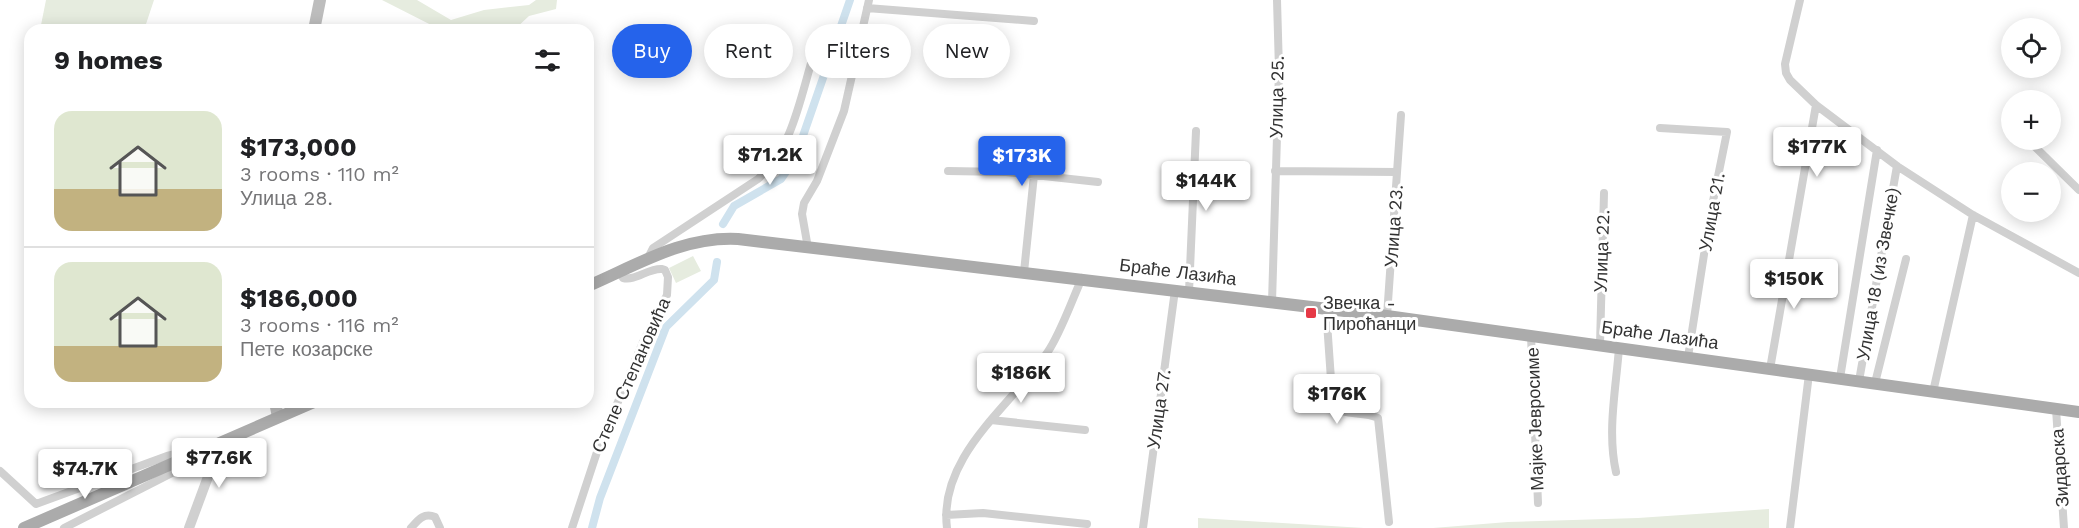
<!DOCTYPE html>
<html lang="en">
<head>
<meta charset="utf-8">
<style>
	:root { --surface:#fff; --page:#f2f2f2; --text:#202124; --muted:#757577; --line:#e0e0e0; --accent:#2563eb }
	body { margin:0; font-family:"Work Sans",sans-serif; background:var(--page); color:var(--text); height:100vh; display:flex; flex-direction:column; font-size:22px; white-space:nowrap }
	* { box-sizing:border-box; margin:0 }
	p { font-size:20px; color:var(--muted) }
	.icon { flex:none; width:33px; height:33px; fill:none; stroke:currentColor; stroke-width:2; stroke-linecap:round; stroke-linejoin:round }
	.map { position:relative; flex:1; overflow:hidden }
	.drawer { position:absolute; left:24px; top:24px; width:570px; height:384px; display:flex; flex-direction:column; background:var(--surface); border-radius:18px; box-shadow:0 3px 15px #0003 }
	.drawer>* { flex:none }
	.guide { position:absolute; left:612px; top:24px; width:570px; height:54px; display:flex; gap:12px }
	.tools { position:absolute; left:2001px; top:18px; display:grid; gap:12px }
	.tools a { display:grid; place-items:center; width:60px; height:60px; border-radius:50%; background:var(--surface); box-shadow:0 3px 15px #0003; font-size:30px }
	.price { position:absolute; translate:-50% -51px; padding:0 14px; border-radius:6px; background:#fff; color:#222; font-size:20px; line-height:39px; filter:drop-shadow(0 2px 3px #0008) }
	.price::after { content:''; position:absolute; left:50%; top:36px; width:18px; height:14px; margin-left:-9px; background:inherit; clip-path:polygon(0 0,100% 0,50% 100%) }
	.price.on { background:var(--accent); color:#fff }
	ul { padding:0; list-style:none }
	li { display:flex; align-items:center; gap:18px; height:150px; padding:0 30px }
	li+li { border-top:2px solid var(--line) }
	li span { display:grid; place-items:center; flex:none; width:168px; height:120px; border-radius:18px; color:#555 }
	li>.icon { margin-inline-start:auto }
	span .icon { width:72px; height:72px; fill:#fffc; stroke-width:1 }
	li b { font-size:26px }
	h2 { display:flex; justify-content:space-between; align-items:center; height:72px; padding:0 30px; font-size:26px }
	.chip { padding:0 21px; border-radius:27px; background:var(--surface); box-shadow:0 3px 15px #0003; font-size:21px; line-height:54px }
	.chip.on { background:var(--accent); color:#fff }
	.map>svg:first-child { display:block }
	.green { fill:#e6ecdf }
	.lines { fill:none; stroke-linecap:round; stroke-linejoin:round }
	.canal { stroke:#cfe2ee; stroke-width:8 }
	.minor { stroke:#d0d0d0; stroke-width:8 }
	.tertiary { stroke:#d0d0d0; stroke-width:10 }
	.secondary { stroke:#bdbdbd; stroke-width:12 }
	.primary { stroke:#ababab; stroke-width:12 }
	.poi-dot { fill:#e63946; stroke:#fff; stroke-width:2 }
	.labels { text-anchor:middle; stroke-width:6; stroke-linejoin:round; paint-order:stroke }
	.street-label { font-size:18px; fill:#333; stroke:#fff }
	.poi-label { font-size:18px; fill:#333; stroke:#fff; text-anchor:start }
</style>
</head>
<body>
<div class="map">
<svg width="2079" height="528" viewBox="0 0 2079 528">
	<rect width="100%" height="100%" fill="#fff"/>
	<path class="green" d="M46 0H154L146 24 154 30H40Z
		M382 0H417L451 20 484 10 529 5 536 0H557L556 9 529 16 514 30H441Z
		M693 256 701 271 676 283 669 268Z
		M1769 509V528H1433L1508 522 1638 518Z
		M1198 518 1364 528H1198Z"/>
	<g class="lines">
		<path class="canal" d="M723 224 734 206 781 179 795 159 850 0
			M592 528 600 498 666 327 714 280 717 262"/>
		<path class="minor" d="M1800 0 1785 64 1786 73 1790 80 1816 105 1897 166 1973 215 2079 273
			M867 8 1034 21
			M2011 122H2012
			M1660 128 1727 132 1710 216 1688 357
			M2028 140 2079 190
			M948 171 1006 172 1098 182
			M1275 171 1397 172
			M808 248 802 214 804 203 817 181 844 111 869 0
			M647 260 653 248 758 179C791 151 800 100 812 60
			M1024 272 1034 175
			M1189 292 1196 131
			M1272 302 1279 70 1277 0
			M1326 308 1333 408C1347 416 1364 411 1378 418L1389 522
			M1387 316 1401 115
			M1531 336 1538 503
			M1600 345 1604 193
			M1770 369 1816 105
			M1840 378 1877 150
			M1859 381 1897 166
			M1875 383 1906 259
			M1933 392 1973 215
			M2056 409 2064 528
			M991 420 1085 430
			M0 471 36 504 167 456 184 452 193 455
			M1616 472C1607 432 1616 388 1619 348
			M946 515 983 513 1087 524
			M64 528 172 473 182 461
			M411 528C418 520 424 512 435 517L440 528
			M572 528 597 452 643 342 667 295 668 277 665 270 662 269C648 268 636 281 623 278L620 273
			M947 528C938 456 1011 406 1047 353 1060 335 1072 300 1082 278
			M1143 528 1175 290
			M1790 528 1809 374"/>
		<path class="tertiary" d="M189 528 212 466V460L209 448"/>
		<path class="secondary" d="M314 30 320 0
			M275 402 278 417"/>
		<path class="primary" d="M588 286C637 265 683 236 738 239L1387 316 2079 412
			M24 528 314 402"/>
	</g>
	<rect class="poi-dot" x="1305" y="307" width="12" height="12" rx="3"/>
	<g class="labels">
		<g class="street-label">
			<text transform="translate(1277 97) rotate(-89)" y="6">Улица 25.</text>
			<text transform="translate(1712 212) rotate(-80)" y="6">Улица 21.</text>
			<text transform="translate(1394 226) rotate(-86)" y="6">Улица 23.</text>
			<text transform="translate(1602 251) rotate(-88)" y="6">Улица 22.</text>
			<text transform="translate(1178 272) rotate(7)" y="6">Браће Лазића</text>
			<text transform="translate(1878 274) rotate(-80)" y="6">Улица 18 (из Звечке)</text>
			<text transform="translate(1660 335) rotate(8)" y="6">Браће Лазића</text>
			<text transform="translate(631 375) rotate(-66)" y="6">Степе Степановића</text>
			<text transform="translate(1159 409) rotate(-82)" y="6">Улица 27.</text>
			<text transform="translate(1535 419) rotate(-92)" y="6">Мајке Јевросиме</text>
			<text transform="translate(2060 468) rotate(-94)" y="6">Зидарска</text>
		</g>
		<g class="poi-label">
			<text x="1323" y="309">Звечка -<tspan x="1323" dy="21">Пироћанци</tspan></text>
		</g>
	</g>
</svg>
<div class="tools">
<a><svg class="icon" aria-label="locate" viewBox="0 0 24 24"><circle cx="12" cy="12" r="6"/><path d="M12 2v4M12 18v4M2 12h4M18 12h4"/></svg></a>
<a>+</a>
<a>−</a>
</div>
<b class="price" style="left:1817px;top:178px">$177K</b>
<b class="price" style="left:770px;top:186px">$71.2K</b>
<b class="price on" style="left:1022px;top:187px">$173K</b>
<b class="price" style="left:1206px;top:212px">$144K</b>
<b class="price" style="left:1794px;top:310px">$150K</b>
<b class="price" style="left:1021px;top:404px">$186K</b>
<b class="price" style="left:1337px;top:425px">$176K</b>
<b class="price" style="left:219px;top:489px">$77.6K</b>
<b class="price" style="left:85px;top:500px">$74.7K</b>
<div class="guide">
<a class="chip on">Buy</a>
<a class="chip">Rent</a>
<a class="chip">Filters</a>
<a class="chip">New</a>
</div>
<section class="drawer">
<h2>9 homes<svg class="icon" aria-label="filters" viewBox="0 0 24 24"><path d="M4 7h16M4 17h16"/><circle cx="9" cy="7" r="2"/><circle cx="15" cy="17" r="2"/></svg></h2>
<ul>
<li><span style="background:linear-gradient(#dfe7d0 65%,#c2b280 0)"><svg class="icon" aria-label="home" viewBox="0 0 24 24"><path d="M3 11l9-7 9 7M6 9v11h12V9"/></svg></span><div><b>$173,000</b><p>3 rooms · 110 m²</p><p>Улица 28.</p></div></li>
<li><span style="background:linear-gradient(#dfe7d0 70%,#c2b280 0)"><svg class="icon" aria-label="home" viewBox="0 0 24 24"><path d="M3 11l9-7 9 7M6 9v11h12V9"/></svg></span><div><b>$186,000</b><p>3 rooms · 116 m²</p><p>Пете козарске</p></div></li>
</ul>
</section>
</div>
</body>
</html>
